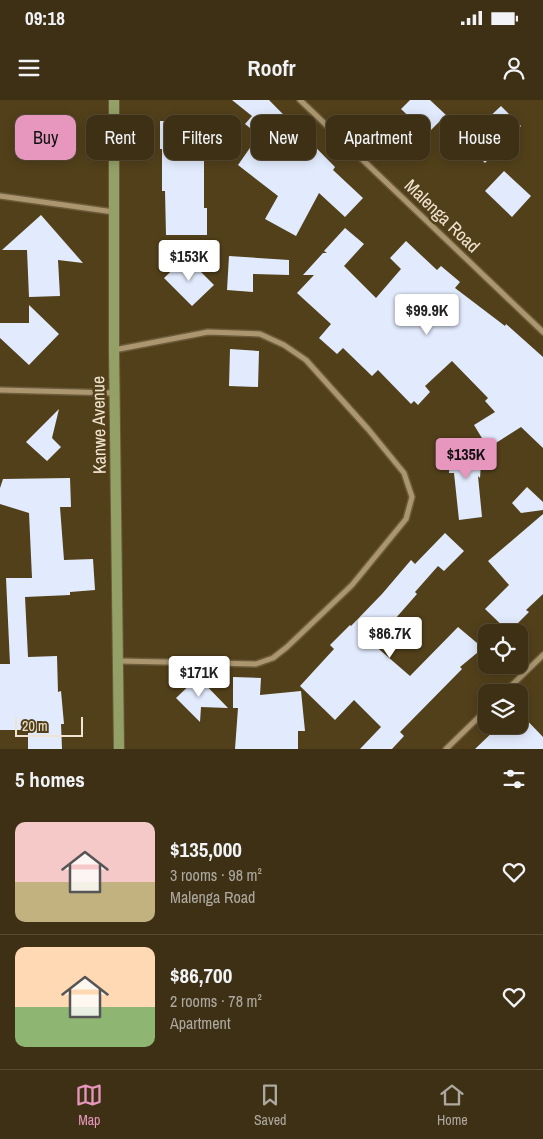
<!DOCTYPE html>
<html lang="en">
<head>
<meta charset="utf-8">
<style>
	:root { --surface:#3e3014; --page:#45381d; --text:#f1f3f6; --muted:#ada9a0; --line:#574b34; --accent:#e797bd }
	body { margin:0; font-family:"Archivo Narrow",sans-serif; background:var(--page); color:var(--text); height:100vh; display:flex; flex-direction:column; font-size:19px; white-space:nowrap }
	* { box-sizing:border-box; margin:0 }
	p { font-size:16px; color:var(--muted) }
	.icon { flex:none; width:28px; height:28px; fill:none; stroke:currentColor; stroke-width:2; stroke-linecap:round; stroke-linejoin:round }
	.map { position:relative; height:649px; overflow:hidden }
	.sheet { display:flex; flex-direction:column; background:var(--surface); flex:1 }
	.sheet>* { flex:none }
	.hud { position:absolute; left:15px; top:15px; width:514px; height:45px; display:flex; gap:10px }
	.fabs { position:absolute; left:478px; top:524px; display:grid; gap:10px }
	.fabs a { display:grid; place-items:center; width:50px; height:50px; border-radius:10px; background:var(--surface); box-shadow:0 2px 12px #0003,0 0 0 1px var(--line); font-size:25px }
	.scale { position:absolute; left:15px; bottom:12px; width:68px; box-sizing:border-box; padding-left:5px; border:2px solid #f0e4d0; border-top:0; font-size:14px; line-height:18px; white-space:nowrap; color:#f0e4d0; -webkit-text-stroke:4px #52401a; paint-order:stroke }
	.price { position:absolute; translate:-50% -42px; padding:0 11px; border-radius:5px; background:#fff; color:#222; font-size:16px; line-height:32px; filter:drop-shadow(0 1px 2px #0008) }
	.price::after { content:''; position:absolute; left:50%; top:30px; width:15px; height:11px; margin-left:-8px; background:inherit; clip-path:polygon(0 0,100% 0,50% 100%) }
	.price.active { background:var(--accent); color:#111 }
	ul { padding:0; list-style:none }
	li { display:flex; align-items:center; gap:15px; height:125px; padding:0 15px }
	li+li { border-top:1px solid var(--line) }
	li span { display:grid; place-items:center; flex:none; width:140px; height:100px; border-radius:10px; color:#555 }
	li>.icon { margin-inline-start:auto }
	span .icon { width:60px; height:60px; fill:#fffc; stroke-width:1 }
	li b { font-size:21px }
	h2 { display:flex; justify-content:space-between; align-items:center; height:60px; padding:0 15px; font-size:21px }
	.tag { padding:0 18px; border-radius:10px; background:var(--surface); box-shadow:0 2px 12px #0003,0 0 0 1px var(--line); font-size:18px; line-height:45px }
	.tag.active { background:var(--accent); color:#111 }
	.status { display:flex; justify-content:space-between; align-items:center; height:35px; padding:0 25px; background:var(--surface); direction:ltr }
	.status svg { height:14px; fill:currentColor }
	header { display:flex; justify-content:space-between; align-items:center; height:65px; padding:0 15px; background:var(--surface); font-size:22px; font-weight:800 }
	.tab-bar { display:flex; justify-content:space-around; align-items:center; height:70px; border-top:1px solid var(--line); background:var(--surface); font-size:14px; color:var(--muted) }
	.tab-bar a { display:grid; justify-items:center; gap:2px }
	.tab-bar .active { color:var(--accent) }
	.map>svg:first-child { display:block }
	.building { fill:#e2ebfd }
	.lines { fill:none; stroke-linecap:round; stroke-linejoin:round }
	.street-casing { stroke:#6c5b3a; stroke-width:8 }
	.secondary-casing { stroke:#6c5b3a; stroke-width:12 }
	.street { stroke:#ab966f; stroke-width:5 }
	.secondary { stroke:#93a167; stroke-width:10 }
	.labels { text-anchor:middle; stroke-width:5; stroke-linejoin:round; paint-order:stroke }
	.street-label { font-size:18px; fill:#f0e4d0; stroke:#52401a }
</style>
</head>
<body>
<div class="status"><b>09:18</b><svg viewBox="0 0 49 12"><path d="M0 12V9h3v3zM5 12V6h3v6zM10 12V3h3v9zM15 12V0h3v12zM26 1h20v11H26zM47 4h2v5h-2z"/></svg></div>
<header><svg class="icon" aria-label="menu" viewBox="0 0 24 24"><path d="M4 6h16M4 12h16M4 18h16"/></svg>Roofr<svg class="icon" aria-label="person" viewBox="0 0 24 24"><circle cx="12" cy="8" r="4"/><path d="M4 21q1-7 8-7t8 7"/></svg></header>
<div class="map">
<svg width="543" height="649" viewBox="0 0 543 649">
	<rect width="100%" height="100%" fill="#52401a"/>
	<path class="building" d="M232 0H269L335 67 333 70 363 98 345 117 319 93 296 136 265 119 278 96 238 65 259 35 245 24 252 16Z
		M410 0H430L446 15 427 34 401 9Z
		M501 6 521 26 485 63 456 34 476 14 484 22Z
		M160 21H204V108H207V135H166L165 91H162V49H160Z
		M504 71 531 96 512 117 485 91Z
		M41 115 83 163 58 160 60 196 29 197 27 150H2Z
		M345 128 364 144 344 166 376 198 401 169 390 158 406 141 437 170 441 166 460 182 455 188 505 226 506 224 543 257V348L521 327 488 348 474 325 495 312 485 301 488 298 452 261 425 286 430 292 418 305 414 301 411 304 378 270 372 276 343 248 337 254 319 238 331 224 297 193 314 175H303L323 153H327L324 151Z
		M229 156 289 160V175L253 174V192L227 190Z
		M186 157 214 185 192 206 164 178Z
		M29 205 59 234 29 265 0 238V223H29Z
		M230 249 259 251 258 287 229 286Z
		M59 309 52 338 61 347 47 361 26 342Z
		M440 345 482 349 480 378 478 376 482 417 459 420 454 373H449L450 353Z
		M70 378 71 407H60L64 460 93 459 95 490 70 492V495L25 497 28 557 57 556 58 592 61 591 64 624H61L62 649H28V630H0V564H10L6 478H32L29 413 0 404V388L3 379Z
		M527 387 543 402V410L521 413 512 403Z
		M543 414V494L526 510 529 512 509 532 485 509 509 485 488 461Z
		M445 433 464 451 444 471 438 466 415 492 417 494 373 544 410 576 458 527 483 548 460 567 462 569 400 632 404 636 392 649H360L381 627 354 600 335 620 300 586 334 549 330 545 350 525 351 526 382 494 411 460 415 464Z
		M198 577 228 608 201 607 200 622 176 598Z
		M233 577 261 578 260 595 301 591 305 631H298V649H235L238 608H233Z
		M519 612 543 637V649H475L500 625H519Z"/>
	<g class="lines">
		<defs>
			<path id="street" d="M300 0 543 232
				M0 96 114 112
				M114 250 208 232 260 234 284 245 306 260 368 329 404 373 412 397 406 419 352 485 287 547 273 558 256 564 119 561
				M0 290 114 293
				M505 592 543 555
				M446 649 486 610"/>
			<path id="secondary" d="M114 0V250L119 649"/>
		</defs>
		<use href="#street" class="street-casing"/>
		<use href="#secondary" class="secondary-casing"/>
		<use href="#street" class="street"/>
		<use href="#secondary" class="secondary"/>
	</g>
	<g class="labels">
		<g class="street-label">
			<text transform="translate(442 116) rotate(44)" y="6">Malenga Road</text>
			<text transform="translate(99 325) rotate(-91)" y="6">Kanwe Avenue</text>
		</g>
	</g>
</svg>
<div class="fabs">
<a><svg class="icon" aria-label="locate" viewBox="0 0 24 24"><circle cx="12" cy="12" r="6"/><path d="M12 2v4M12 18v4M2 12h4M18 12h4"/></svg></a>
<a><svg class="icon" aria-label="layers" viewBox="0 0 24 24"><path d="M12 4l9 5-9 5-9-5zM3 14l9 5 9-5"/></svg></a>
</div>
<div class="scale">20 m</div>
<b class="price" style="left:189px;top:182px">$153K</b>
<b class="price" style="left:427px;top:236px">$99.9K</b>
<b class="price active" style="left:466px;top:380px">$135K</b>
<b class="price" style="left:390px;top:559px">$86.7K</b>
<b class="price" style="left:199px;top:598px">$171K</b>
<div class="hud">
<a class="tag active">Buy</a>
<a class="tag">Rent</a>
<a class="tag">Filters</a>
<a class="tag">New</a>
<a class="tag">Apartment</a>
<a class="tag">House</a>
</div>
</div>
<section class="sheet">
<h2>5 homes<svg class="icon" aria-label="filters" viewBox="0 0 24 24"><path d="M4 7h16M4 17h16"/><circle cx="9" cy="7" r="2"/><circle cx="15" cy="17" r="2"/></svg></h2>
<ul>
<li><span style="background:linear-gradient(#f6c9c9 60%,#c2b280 0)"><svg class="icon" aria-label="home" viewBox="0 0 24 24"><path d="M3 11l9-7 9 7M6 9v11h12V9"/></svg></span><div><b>$135,000</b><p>3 rooms · 98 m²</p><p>Malenga Road</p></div><svg class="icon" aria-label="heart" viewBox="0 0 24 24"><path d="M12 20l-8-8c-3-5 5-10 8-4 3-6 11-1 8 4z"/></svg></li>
<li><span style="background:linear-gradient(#ffd9b3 60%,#8fb573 0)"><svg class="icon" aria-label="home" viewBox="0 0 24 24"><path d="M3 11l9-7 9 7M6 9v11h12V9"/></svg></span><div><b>$86,700</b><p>2 rooms · 78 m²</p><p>Apartment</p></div><svg class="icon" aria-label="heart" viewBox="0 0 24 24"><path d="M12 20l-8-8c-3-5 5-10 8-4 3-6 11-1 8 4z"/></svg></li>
</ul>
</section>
<nav class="tab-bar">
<a class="active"><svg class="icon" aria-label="map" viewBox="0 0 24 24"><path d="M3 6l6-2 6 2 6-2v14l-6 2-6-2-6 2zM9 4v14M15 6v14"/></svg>Map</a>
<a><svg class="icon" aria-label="saved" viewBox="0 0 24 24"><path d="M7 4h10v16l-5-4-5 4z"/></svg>Saved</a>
<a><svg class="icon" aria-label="home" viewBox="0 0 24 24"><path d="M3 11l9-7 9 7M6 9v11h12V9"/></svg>Home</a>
</nav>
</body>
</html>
